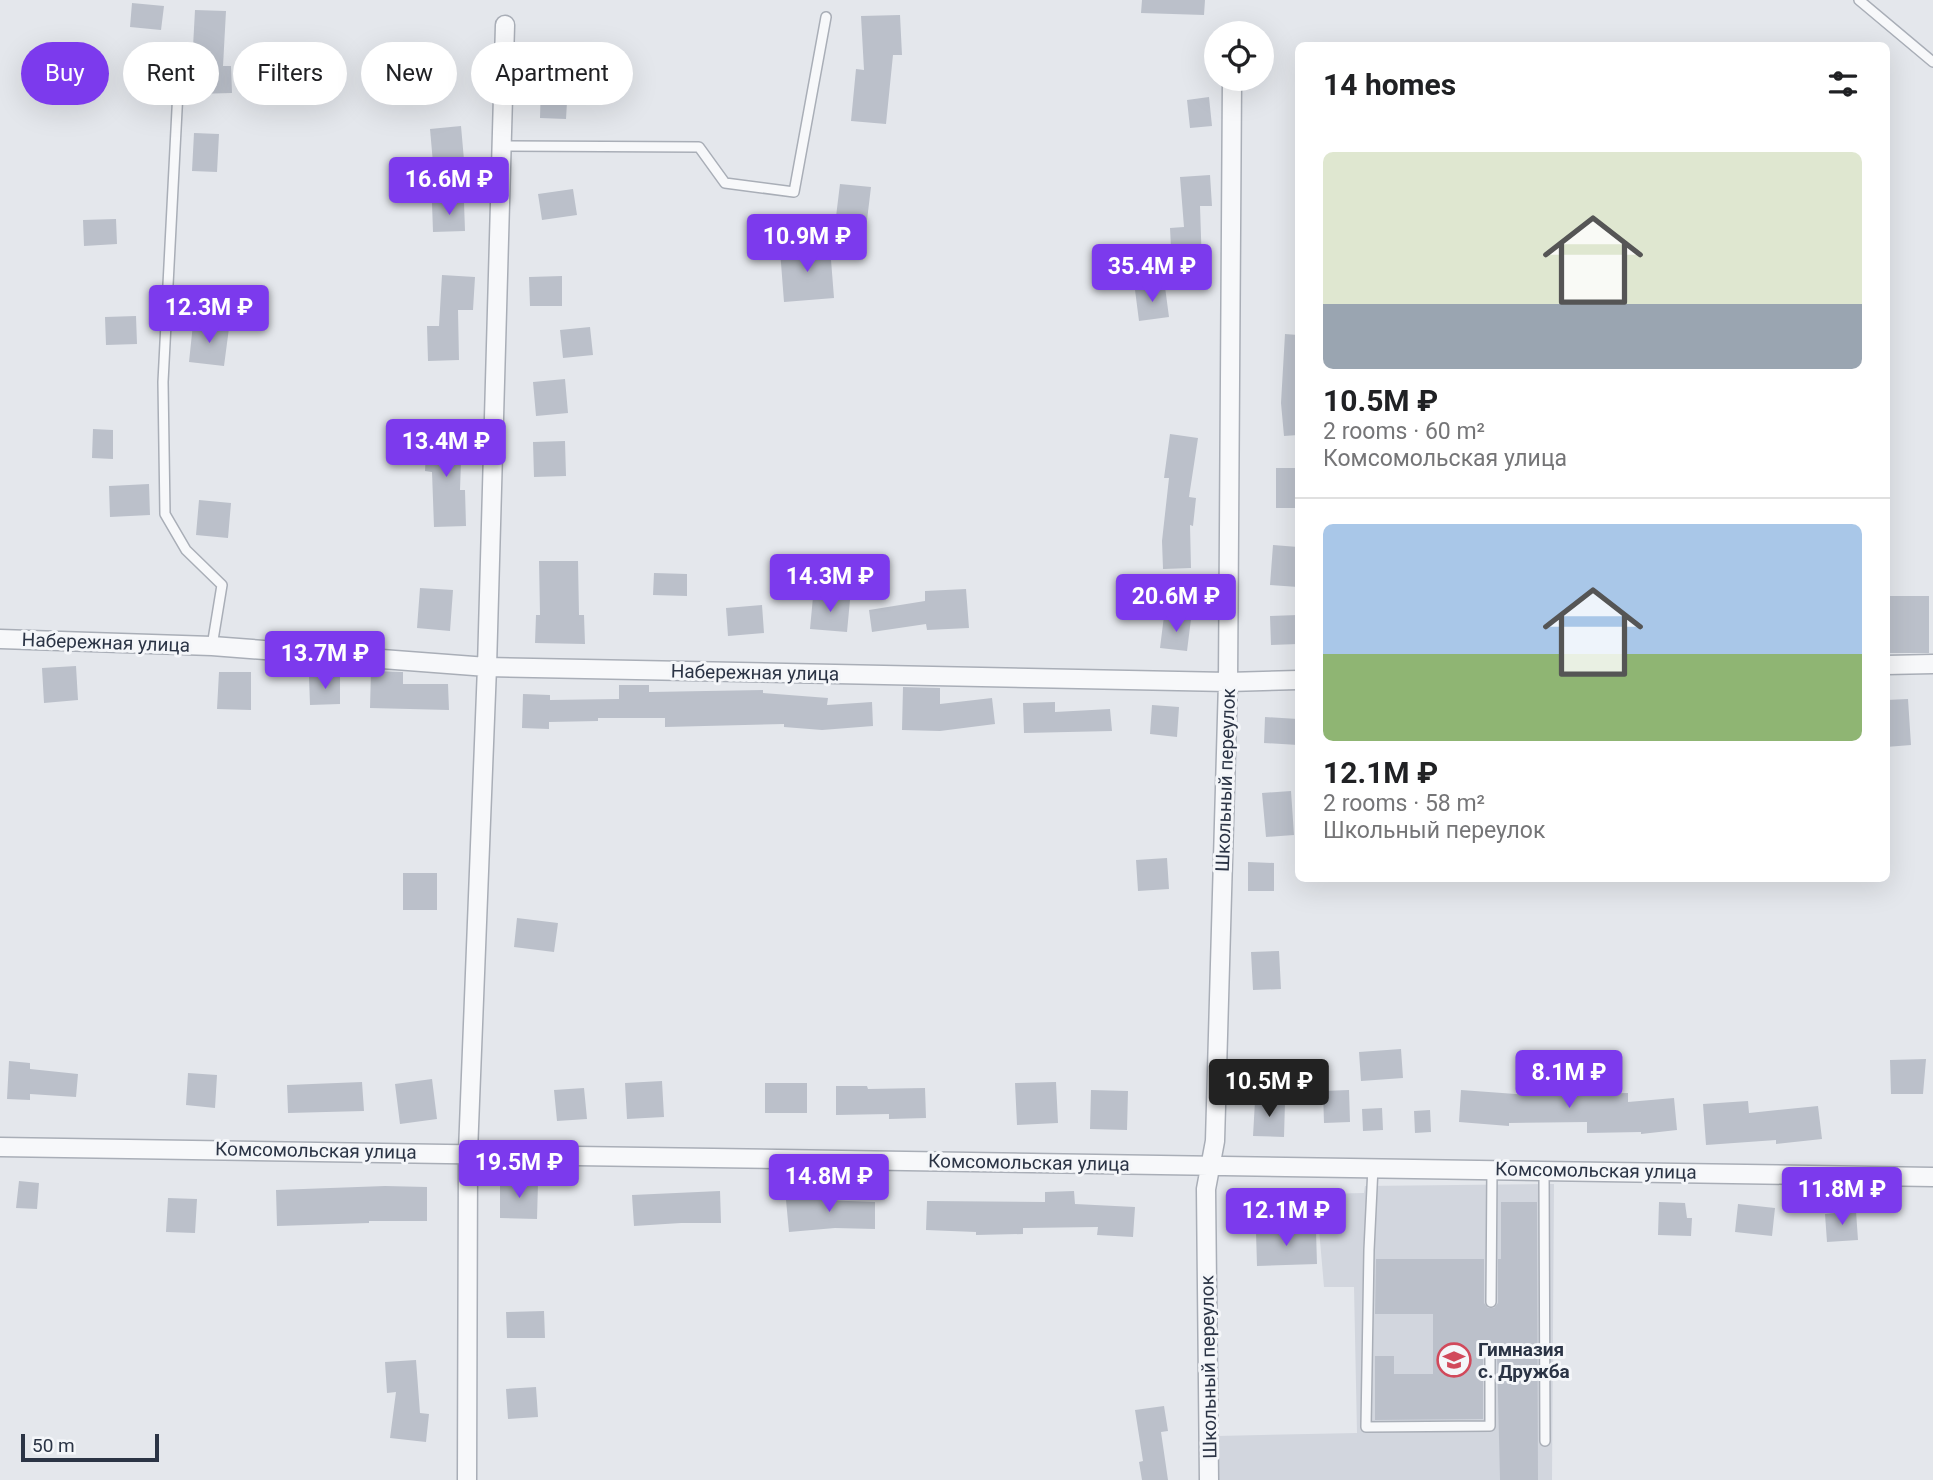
<!DOCTYPE html>
<html lang="en">
<head>
<meta charset="utf-8">
<style>
	:root { --surface:#fff; --page:#f6f6f6; --text:#202124; --muted:#757577; --line:#e0e0e0; --accent:#7c3aed }
	body { margin:0; font-family:Roboto,sans-serif; background:var(--page); color:var(--text); height:100vh; display:flex; flex-direction:column; font-size:26px; white-space:nowrap }
	* { box-sizing:border-box; margin:0 }
	p { font-size:23px; color:var(--muted) }
	.icon { flex:none; width:38px; height:38px; fill:none; stroke:currentColor; stroke-width:2; stroke-linecap:round; stroke-linejoin:round }
	.map { position:relative; flex:1; overflow:hidden }
	.side { position:absolute; left:1295px; top:42px; width:595px; height:840px; display:flex; flex-direction:column; background:var(--surface); border-radius:10px; box-shadow:0 7px 28px #0002 }
	.side>* { flex:none }
	.banner { position:absolute; left:21px; top:42px; width:665px; height:63px; display:flex; gap:14px }
	.controls { position:absolute; left:1204px; top:21px; display:grid; gap:14px }
	.controls a { display:grid; place-items:center; width:70px; height:70px; border-radius:50%; background:var(--surface); box-shadow:0 7px 28px #0002; font-size:35px }
	.scale { position:absolute; left:21px; bottom:18px; width:138px; box-sizing:border-box; padding-left:7px; border:4px solid #2b3445; border-top:0; font-size:19px; line-height:24px; white-space:nowrap; color:#2b3445; -webkit-text-stroke:5px #f4f6f9; paint-order:stroke }
	.price { position:absolute; translate:-50% -60px; padding:0 16px; border-radius:7px; background:var(--accent); color:#fff; font-size:23px; line-height:46px; filter:drop-shadow(0 2px 4px #0008) }
	.price::after { content:''; position:absolute; left:50%; top:42px; width:21px; height:16px; margin-left:-10px; background:inherit; clip-path:polygon(0 0,100% 0,50% 100%) }
	.price.active { background:#222; color:#fff }
	ul { padding:0; list-style:none }
	li { display:grid; align-content:center; gap:14px; height:371px; padding:0 28px }
	li+li { border-top:2px solid var(--line) }
	li span { display:grid; place-items:center; height:217px; border-radius:10px; color:#555 }
	li>.icon { margin-inline-start:auto }
	span .icon { width:126px; height:126px; fill:#fffc; stroke-width:1 }
	li b { font-size:30px }
	h2 { display:flex; justify-content:space-between; align-items:center; height:84px; padding:0 28px; font-size:30px }
	.chip { padding:0 24px; border-radius:32px; background:var(--surface); box-shadow:0 7px 28px #0002; font-size:24px; line-height:63px }
	.chip.active { background:var(--accent); color:#fff }
	.map>svg:first-child { display:block }
	.built { fill:#d2d6de }
	.building { fill:#bbc0ca }
	.lines { fill:none; stroke-linecap:round; stroke-linejoin:round }
	.service-casing { stroke:#a9aeb7; stroke-width:12 }
	.minor-casing { stroke:#a9aeb7; stroke-width:21 }
	.service { stroke:#f7f8fa; stroke-width:9 }
	.minor { stroke:#f7f8fa; stroke-width:18 }
	.labels { text-anchor:middle; stroke-width:6; stroke-linejoin:round; paint-order:stroke }
	.street-label { font-size:19px; fill:#2b3445; stroke:#f4f6f9 }
	.poi-label { font-size:19px; font-weight:bold; fill:#2b3445; stroke:#f4f6f9; text-anchor:start }
</style>
</head>
<body>
<div class="map">
<svg width="1933" height="1480" viewBox="0 0 1933 1480">
	<rect width="100%" height="100%" fill="#e4e7ec"/>
	<path class="built" d="M1554 1184 1552 1480H1218L1217 1436 1357 1433 1354 1287H1324L1316 1194 1364 1193 1365 1186Z"/>
	<path class="building" d="M1142 0H1205L1204 15 1141 13Z
		M132 3 164 6 161 30 130 27Z
		M195 10 226 11 223 66H231L232 93 195 94 193 47Z
		M900 15 902 55H893L886 124 851 121 856 69 864 70 861 16Z
		M541 84 568 85 566 119 540 118Z
		M1209 97 1212 126 1190 128 1187 100Z
		M461 126 464 160 433 163 430 129Z
		M194 133 219 134 217 172 192 171Z
		M1210 175 1212 206H1200L1202 266 1172 267 1170 228 1184 227 1180 177Z
		M840 184 871 187 865 237 834 233Z
		M573 189 577 215 542 220 538 194Z
		M464 202 465 231 433 232 432 203Z
		M116 219 117 244 84 246 83 220Z
		M830 247 834 298 784 302 780 250Z
		M442 275 475 277 473 310H458L459 360 428 361 427 326H439Z
		M562 276V306H530L529 277Z
		M1165 287 1169 317 1139 321 1135 290Z
		M136 316 137 344 106 345 105 317Z
		M193 324 229 328 224 366 189 362Z
		M590 327 593 355 563 358 560 330Z
		M1285 334 1298 335V435L1284 436 1281 403Z
		M565 379 568 413 536 416 533 382Z
		M93 429 113 430V459L92 458Z
		M427 432 462 434 460 490H465L466 526 434 527 432 472 425 471Z
		M1170 434 1198 438 1189 497 1196 498 1193 526 1190 525 1191 568 1163 569 1162 541 1169 478H1164Z
		M565 441 566 476 534 477 533 442Z
		M1276 468H1298V508H1276Z
		M149 484 150 515 110 517 109 486Z
		M199 500 231 503 228 538 196 535Z
		M1273 545 1298 547V587L1270 585Z
		M539 561H578L579 615H584L585 644 535 643 536 615H540Z
		M654 573 687 574V596L653 595Z
		M420 588 453 590 450 631 417 628Z
		M966 589 969 628 927 630 926 624 872 632 869 610 925 601V591Z
		M1889 596H1929V653H1889Z
		M813 597 850 600 847 632 810 629Z
		M762 605 764 633 728 636 726 608Z
		M1298 615V644L1271 645 1270 616Z
		M1164 616 1191 619 1187 651 1160 648Z
		M76 666 78 700 44 703 42 668Z
		M371 671 403 672V684H448L449 710 370 708Z
		M219 672H251V710L217 709Z
		M309 677H340V704L310 705Z
		M619 685H649V692L763 690V693L828 698 827 705 872 702 873 726 822 730 784 727V724L665 727V718H598V721L549 722V729L522 728 523 694 550 695V700L619 699Z
		M903 687 940 688V704L992 698 995 724 940 731 902 730Z
		M1908 699 1911 745 1886 747V700Z
		M1055 702V712L1110 709 1112 731 1024 733 1023 703Z
		M1152 705 1179 707 1177 737 1150 734Z
		M1265 717 1298 719V745L1264 743Z
		M1291 791 1294 835 1266 837 1262 793Z
		M1167 858 1169 889 1138 891 1136 860Z
		M1248 862 1274 863V891H1248Z
		M403 873H437V910H403Z
		M517 918 558 923 554 952 514 947Z
		M1279 951 1281 989 1253 990 1251 952Z
		M1401 1049 1403 1078 1361 1081 1359 1052Z
		M1926 1059 1923 1094H1891L1890 1060Z
		M9 1061 30 1063V1069L78 1074 76 1097 30 1094V1100L7 1099Z
		M188 1073 217 1075 215 1108 186 1105Z
		M432 1079 437 1119 400 1124 395 1084Z
		M662 1081 664 1117 627 1119 625 1083Z
		M362 1082 364 1111 288 1113 287 1085Z
		M1056 1082 1058 1123 1017 1125 1015 1083Z
		M765 1083H807V1113H765Z
		M1572 1083 1573 1094 1628 1093V1102L1674 1098 1677 1130 1641 1134V1132L1587 1133V1122L1509 1123V1126L1459 1122 1461 1090 1531 1095V1084Z
		M836 1086H867L868 1089 925 1088 926 1118 889 1119V1114L836 1115Z
		M584 1088 587 1119 557 1121 554 1090Z
		M1091 1090 1128 1091 1127 1130 1090 1129Z
		M1349 1090 1350 1122 1324 1123 1323 1091Z
		M1255 1101 1285 1102 1284 1137 1253 1136Z
		M1748 1101 1749 1113 1818 1106 1822 1139 1776 1144V1140L1706 1145 1703 1104Z
		M1382 1108 1383 1130 1363 1131 1362 1109Z
		M1430 1110 1431 1132 1415 1133 1414 1111Z
		M19 1181 39 1183 37 1209 16 1208Z
		M500 1182 538 1183 537 1219 500 1218Z
		M385 1186 427 1187V1221H369V1223L277 1226 276 1190Z
		M720 1191 721 1223H681L634 1226 632 1195Z
		M1074 1191 1075 1204 1135 1207 1133 1237 1097 1235 1098 1227 1023 1228V1234L976 1235V1232L926 1230 927 1201 1045 1202V1192Z
		M822 1196V1200L875 1202V1229L835 1228 789 1232 786 1200Z
		M168 1198 197 1199 195 1233 166 1232Z
		M1501 1202H1537L1538 1480H1500L1497 1354 1493 1348H1487L1483 1353V1419L1375 1420V1356H1394V1374H1433V1314H1375L1376 1259H1484V1303L1488 1308H1494L1498 1303V1259H1501Z
		M1659 1202 1685 1203 1687 1218H1692L1691 1236 1658 1235Z
		M1738 1204 1775 1208 1772 1236 1735 1232Z
		M1856 1211 1858 1240 1827 1242 1825 1214Z
		M1316 1231 1317 1264 1257 1266 1256 1232Z
		M544 1311 545 1338H507L506 1312Z
		M416 1360 420 1413 429 1414 426 1442 390 1438 396 1392 387 1393 385 1362Z
		M536 1387 538 1417 508 1419 506 1389Z
		M1164 1406 1168 1431 1161 1432 1168 1480H1142L1139 1462 1143 1461 1135 1410Z"/>
	<g class="lines">
		<defs>
			<path id="service" d="M1859 0 1933 62
				M179 71 163 382 165 514 186 550 222 585 212 646
				M502 146 699 147 725 183 794 192 826 17
				M1373 1167 1369 1250 1366 1427 1490 1426V1354
				M1544 1171 1545 1441
				M1491 1302 1492 1168"/>
			<path id="minor" d="M0 639 212 646 487 667 1228 682 1298 680
				M1886 665 1933 664
				M0 1147 1933 1177
				M467 1480 468 1152 487 667 505 25
				M1209 1480 1206 1189 1215 1141 1228 682 1232 79"/>
		</defs>
		<use href="#service" class="service-casing"/>
		<use href="#minor" class="minor-casing"/>
		<use href="#service" class="service"/>
		<use href="#minor" class="minor"/>
	</g>
	<defs>
		<symbol id="school-ring" viewBox="-11 -11 22 22"><circle r="9.5" fill="#f4f6f9" stroke="#d1495b" stroke-width="1.5"/><path d="M0-5L7-2L0 1L-7-2ZM-4 1L0 2.5L4 1V4Q0 6-4 4Z" fill="#d1495b"/></symbol>
	</defs>
	<g fill-rule="evenodd">
		<use href="#school-ring" x="1435" y="1341" width="38" height="38"/>
	</g>
	<g class="labels">
		<g class="street-label">
			<text transform="translate(106 642) rotate(2)" y="7">Набережная улица</text>
			<text transform="translate(755 672) rotate(1)" y="7">Набережная улица</text>
			<text transform="translate(1225 780) rotate(-88)" y="7">Школьный переулок</text>
			<text transform="translate(316 1150) rotate(1)" y="7">Комсомольская улица</text>
			<text transform="translate(1029 1162) rotate(1)" y="7">Комсомольская улица</text>
			<text transform="translate(1596 1170) rotate(1)" y="7">Комсомольская улица</text>
			<text transform="translate(1208 1367) rotate(-91)" y="7">Школьный переулок</text>
		</g>
		<g class="poi-label">
			<text x="1478" y="1356">Гимназия<tspan x="1478" dy="22">с. Дружба</tspan></text>
		</g>
	</g>
</svg>
<div class="controls">
<a><svg class="icon" aria-label="locate" viewBox="0 0 24 24"><circle cx="12" cy="12" r="6"/><path d="M12 2v4M12 18v4M2 12h4M18 12h4"/></svg></a>
</div>
<div class="scale">50 m</div>
<b class="price" style="left:449px;top:217px">16.6M ₽</b>
<b class="price" style="left:807px;top:274px">10.9M ₽</b>
<b class="price" style="left:1152px;top:304px">35.4M ₽</b>
<b class="price" style="left:209px;top:345px">12.3M ₽</b>
<b class="price" style="left:446px;top:479px">13.4M ₽</b>
<b class="price" style="left:830px;top:614px">14.3M ₽</b>
<b class="price" style="left:1176px;top:634px">20.6M ₽</b>
<b class="price" style="left:325px;top:691px">13.7M ₽</b>
<b class="price" style="left:1569px;top:1110px">8.1M ₽</b>
<b class="price active" style="left:1269px;top:1119px">10.5M ₽</b>
<b class="price" style="left:519px;top:1200px">19.5M ₽</b>
<b class="price" style="left:829px;top:1214px">14.8M ₽</b>
<b class="price" style="left:1842px;top:1227px">11.8M ₽</b>
<b class="price" style="left:1286px;top:1248px">12.1M ₽</b>
<div class="banner">
<a class="chip active">Buy</a>
<a class="chip">Rent</a>
<a class="chip">Filters</a>
<a class="chip">New</a>
<a class="chip">Apartment</a>
</div>
<section class="side">
<h2>14 homes<svg class="icon" aria-label="filters" viewBox="0 0 24 24"><path d="M4 7h16M4 17h16"/><circle cx="9" cy="7" r="2"/><circle cx="15" cy="17" r="2"/></svg></h2>
<ul>
<li><span style="background:linear-gradient(#dfe7d0 70%,#9aa5b1 0)"><svg class="icon" aria-label="home" viewBox="0 0 24 24"><path d="M3 11l9-7 9 7M6 9v11h12V9"/></svg></span><div><b>10.5M ₽</b><p>2 rooms · 60 m²</p><p>Комсомольская улица</p></div></li>
<li><span style="background:linear-gradient(#a9c7e8 60%,#8fb573 0)"><svg class="icon" aria-label="home" viewBox="0 0 24 24"><path d="M3 11l9-7 9 7M6 9v11h12V9"/></svg></span><div><b>12.1M ₽</b><p>2 rooms · 58 m²</p><p>Школьный переулок</p></div></li>
</ul>
</section>
</div>
</body>
</html>
